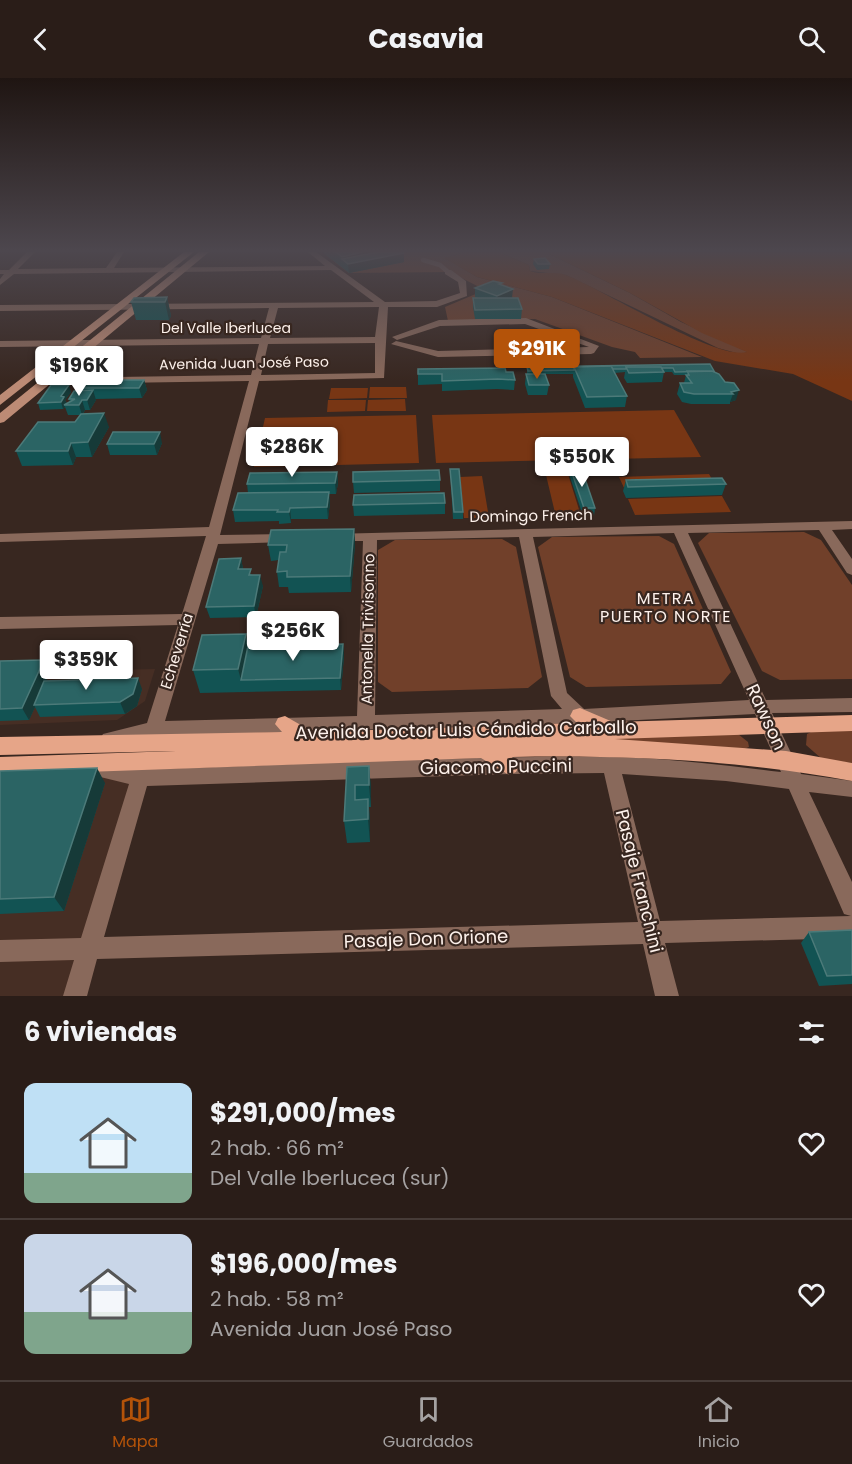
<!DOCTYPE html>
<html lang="es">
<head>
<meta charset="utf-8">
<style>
	:root { --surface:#2a1d18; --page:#322621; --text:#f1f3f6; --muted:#a5a2a2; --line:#463b37; --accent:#b45309 }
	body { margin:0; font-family:Poppins,sans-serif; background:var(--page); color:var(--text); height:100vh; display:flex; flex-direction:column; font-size:22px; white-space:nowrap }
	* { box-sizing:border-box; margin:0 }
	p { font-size:20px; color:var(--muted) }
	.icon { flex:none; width:33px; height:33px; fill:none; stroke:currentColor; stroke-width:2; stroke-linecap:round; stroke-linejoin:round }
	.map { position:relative; height:918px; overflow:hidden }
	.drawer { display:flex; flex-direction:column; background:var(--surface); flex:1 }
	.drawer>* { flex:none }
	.price { position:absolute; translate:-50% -51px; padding:0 14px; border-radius:6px; background:#fff; color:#222; font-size:20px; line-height:39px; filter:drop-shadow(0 2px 3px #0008) }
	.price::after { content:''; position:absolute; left:50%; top:36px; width:18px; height:14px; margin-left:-9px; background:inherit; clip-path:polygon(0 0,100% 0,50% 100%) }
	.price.current { background:var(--accent); color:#fff }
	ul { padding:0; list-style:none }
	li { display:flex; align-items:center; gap:18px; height:150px; padding:0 24px }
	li+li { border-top:2px solid var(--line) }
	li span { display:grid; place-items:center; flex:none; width:168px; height:120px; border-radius:12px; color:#555 }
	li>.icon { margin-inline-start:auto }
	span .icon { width:72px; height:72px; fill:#fffc; stroke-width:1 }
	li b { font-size:26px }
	h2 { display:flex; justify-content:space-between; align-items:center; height:72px; padding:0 24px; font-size:26px }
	header { display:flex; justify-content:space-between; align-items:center; height:78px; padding:0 24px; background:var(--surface); font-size:27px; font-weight:700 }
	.menu { display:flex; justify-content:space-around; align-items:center; height:84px; border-top:2px solid var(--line); background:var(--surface); font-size:16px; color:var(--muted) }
	.menu a { display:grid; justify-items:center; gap:3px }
	.menu .current { color:var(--accent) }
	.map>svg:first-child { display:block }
	.built { fill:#462e24 }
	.green { fill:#71402a }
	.water { fill:#783614 }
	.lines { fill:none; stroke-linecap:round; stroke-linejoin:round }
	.lane { stroke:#89695b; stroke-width:4.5 }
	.street { fill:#89695b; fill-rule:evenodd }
	.secondary { fill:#bd8b75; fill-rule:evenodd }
	.primary { fill:#e6a588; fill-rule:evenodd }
	.wall { fill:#125353 }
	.shaded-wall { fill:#163a38 }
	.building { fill:#2b6464; stroke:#4c7a79; stroke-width:1.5 }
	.labels { text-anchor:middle; stroke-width:4.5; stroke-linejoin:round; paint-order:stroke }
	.far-street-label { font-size:14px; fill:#fdf1eb; stroke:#382720 }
	.street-label { font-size:15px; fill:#fdf1eb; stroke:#382720 }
	.neighbourhood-label { font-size:16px; letter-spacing:1.5px; fill:#fdf1eb; stroke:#382720 }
	.near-street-label { font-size:18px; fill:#fdf1eb; stroke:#382720 }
</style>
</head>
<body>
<header><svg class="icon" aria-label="back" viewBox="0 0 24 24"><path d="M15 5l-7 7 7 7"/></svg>Casavia<svg class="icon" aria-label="search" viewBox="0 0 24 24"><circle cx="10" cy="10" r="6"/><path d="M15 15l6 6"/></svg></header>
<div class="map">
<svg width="852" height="918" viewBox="0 0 852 918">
	<rect width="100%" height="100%" fill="#382720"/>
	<path class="built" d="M155 591 145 623 117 642 0 647V595Z
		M144 683 75 918H0V688Z"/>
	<path class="green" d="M322 174H466L445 180 477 199 552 219 702 279 640 280 635 274 612 269 535 241 448 243 445 229 485 212 450 194 349 195Z
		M499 174H545L630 215 681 244 748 274 740 276 718 270 566 197 530 193 529 187Z
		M804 454 821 462 852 507V601L780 602 762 593 698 465 709 455Z
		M659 458 674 466 731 594 721 606 586 609 570 599 538 469 552 459Z
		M502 461 516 469 542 599 528 610 392 614 378 604V472L395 462Z
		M852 652V685L822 681 806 667 807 656 813 653Z
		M738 656 748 664 749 669 744 671 173 667Z"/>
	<path class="water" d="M466 174H499L529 187 530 193C542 197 555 193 566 197 602 211 717 283 747 274L702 255 630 215 545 174H852V323L793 296 715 283 552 219 477 199 444 180Z
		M370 309H406L407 320H369Z
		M331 310H368L367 320 329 321Z
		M405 321 406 333H367L368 322Z
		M328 322H366L365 333 327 334Z
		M674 332 701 379 436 385 432 337Z
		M416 337 419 385 254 389 265 340Z
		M568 396 581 438 556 439 546 397Z
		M709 396 717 410 625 412 619 399Z
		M482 398 489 440H464L460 399Z
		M722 418 731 434 635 437 628 421Z"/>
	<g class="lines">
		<path class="lane" d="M423 182 440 187 448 194"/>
		<path class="street" d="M27 174H35L18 191 106 190 117 174H124L114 190 325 188 308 174H316L385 224 436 223 460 215 458 204 445 196V192H451L466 203 467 218 437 229H388L384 300 259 303 220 457 287 456 294 460 287 464 218 466 165 643 357 638 363 463H337L330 459 332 456 852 443V451L832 452 852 481V497L847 495 819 452 688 455 766 622 852 620V634L772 635 801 696 852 703V719L809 714 852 804V860L665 865 679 918H655L643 866 97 881 87 918H63L74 882 0 884V862L81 860 129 706 84 695 81 689 84 683 90 681 134 691 135 687 142 685 149 687 150 691C303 687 456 677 609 679 666 680 724 687 781 694L755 636 580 645 160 658 158 662 152 664 145 660 109 669 103 666 100 661 103 656 147 645 178 547 0 551V539L182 536 206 458 0 464V456L209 449 249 303 48 306 43 303 48 300 251 297 259 266 0 269V263L261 260 269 230 0 233V227L374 224 331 192 14 196 0 207V201L4 196H0V192H9ZM379 229 375 259 270 260 278 230ZM375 265V295L261 297 268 266ZM674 455 749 622 584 631 567 615 533 459ZM519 459 551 618 562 631 375 637 377 462ZM604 695 638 844 104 859 147 708 509 696ZM622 696 726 703 789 711 844 836 851 838 660 843Z
			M526 240 599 268 594 275 591 276 438 279 391 266 396 263 438 273 589 269 525 246 440 248 397 262 392 259 439 242Z"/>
		<path class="secondary" d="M184 174H194L0 327V317Z
			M199 174H209L4 344 0 345V335Z"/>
		<path class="primary" d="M580 630 613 644 852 637V653L615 661 786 673 852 685V703C738 682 628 677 512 679L519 688 516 694 509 697 481 680 0 697V679L176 673 0 677V659L282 654 275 646 278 640 285 638 313 654 577 645 570 638 573 632Z"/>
	</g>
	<path class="wall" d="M322 174H403L404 175V184L349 195Z
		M534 181 550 186 549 191 537 192 533 186Z
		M502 207 522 231 521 241H475L473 229V220H478L475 219V210Z
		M167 219 171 238 169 242H136L131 224Z
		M710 286 714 294 725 304 736 322 730 324V326H691L682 324 677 316 680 305H684L686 297H674L672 294H664L662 304 627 305 624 300 625 294 615 295 627 318 625 329 585 330 573 299V296H545L549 307 547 317H528L525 306 526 296H527V289Z
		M418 291 506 294 515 302 514 312 497 311 442 313V306L418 307Z
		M144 302 147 312 142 320 95 321 96 322 90 332H85L83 336 109 349 92 379H76L73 387 22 388 16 373 75 344 80 337H68L65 329 63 331 40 332 38 325 71 314 65 322 67 326 70 324 69 321 79 313 78 310Z
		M162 365 157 377H110L107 366Z
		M570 389 595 430 594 438H583L569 396Z
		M450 391 463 434V441H453Z
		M337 394 338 405 336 416H329L330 425 328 441H291V445L279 446V443L235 444 233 432 248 415 247 406Z
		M440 402V413L354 415 353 404Z
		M626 402 726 406 722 417 626 420 623 413Z
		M445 425V436L354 438 353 427Z
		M354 451 355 466 351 514 289 515 288 509H279L277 494 279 482 271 483 268 467Z
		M241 480 243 491 252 497 263 508 256 539 210 540 206 529Z
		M343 566 344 578 341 612 200 615 193 592 248 568Z
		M0 583 50 594 46 603 142 611 137 628 125 636 40 639 35 629 29 642 0 643Z
		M369 688 371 711V729H369L370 744V764L347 765 344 743 347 689Z
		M0 693 105 705 64 833 0 836Z
		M852 852V906L819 908 801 865 809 854Z"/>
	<path class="shaded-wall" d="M363 174 404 175V184L349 195 348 186 342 181V179Z
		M513 211 512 220 497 227V218Z
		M167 219 171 238 169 242 165 224Z
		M144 302 147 312 142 320 139 310Z
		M69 307 71 314 65 322 67 326 64 327 65 329 63 331 61 324V318Z
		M93 312 96 322 90 332 87 322Z
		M739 312 736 322 730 324 733 316 731 314Z
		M82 322 85 332 82 337 79 327Z
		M104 335 109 349 92 379 88 364Z
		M160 354 162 365 157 377 154 366Z
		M71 365 76 379 73 387 68 373Z
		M337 394 338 405 336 416 335 405Z
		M329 414 330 425 328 441 327 429Z
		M290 430 291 441V445L289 434Z
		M354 451 355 466 351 514 350 498Z
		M241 480 243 492 238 491Z
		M260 497 263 508 256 539 254 528Z
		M246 556 251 579 241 602 238 591Z
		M343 566 344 578 341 612 340 600Z
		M44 582 50 594 36 627H34L35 629 29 642 22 630Z
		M138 600 142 611 137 628 125 636 120 624Z
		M369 688 371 711V729L369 707Z
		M97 690 105 705 64 833 54 819Z
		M368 721 370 744V764L368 741Z"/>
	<path class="building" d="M336 174H363L342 179Z
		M378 174 404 175 348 186 342 181Z
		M545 180 550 186H538L534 181Z
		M493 203 502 205 499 206 513 211 497 218 475 210Z
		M167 219 165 224H131L134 220Z
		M473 220H518L522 231 475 232Z
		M710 286 714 293 675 294 673 290H662L661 289H626V291H613L611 288 574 289V292L528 293 527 289Z
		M611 288 627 318 587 319 574 289Z
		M626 289H661L664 294 629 295Z
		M505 290 506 294H513L515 302 498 301 442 303V296H418V291Z
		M687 293H712L719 296 725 304 734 305 739 312 731 314 733 316H694L684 314 680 305H692L686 297H689Z
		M526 296H545L549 307H529Z
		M84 302H144L139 310H78Z
		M51 307H69L61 318 64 319 61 324 38 325Z
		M93 312 87 322H82L79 327H64L75 321H69L74 313Z
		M104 335 88 364 71 365 68 373H16L38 344H75L81 336Z
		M113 354H160L154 366H107Z
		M570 389H581L595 430H584Z
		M450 391H459L463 434H454Z
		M439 392 440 402 353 404V394Z
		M337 394 335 405 247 406 250 395Z
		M722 400 726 406 628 409 626 402Z
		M329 414 327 429 290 430 289 434H277L278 432H233L238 415Z
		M444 415 445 425 353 427 354 417Z
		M354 451 350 498 287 499V493L277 494 280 474H286L287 467H268L271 452Z
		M241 480 238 491H251L249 497H260L254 528 206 529 219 481Z
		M246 556 238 591 193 592 202 557Z
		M343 566 340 600 241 602 248 568Z
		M44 582 22 630 0 631V583Z
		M138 600 133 616 120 624 34 627 44 603Z
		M369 688V707H355V722L368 721V741L344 743 347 689Z
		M97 690 54 819 0 821V693Z
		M852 852V897L827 898 809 854Z"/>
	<linearGradient id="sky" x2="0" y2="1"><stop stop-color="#1f1512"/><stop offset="0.57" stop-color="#4d474e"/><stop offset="1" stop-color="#4d474e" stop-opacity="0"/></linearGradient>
	<rect width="852" height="303" fill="url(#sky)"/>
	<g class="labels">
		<g class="far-street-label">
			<text x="226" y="255">Del Valle Iberlucea</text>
			<text transform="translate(244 285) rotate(-1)" y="5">Avenida Juan José Paso</text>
		</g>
		<g class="street-label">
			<text transform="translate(531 438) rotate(-1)" y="5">Domingo French</text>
			<text transform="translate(368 551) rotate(-89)" y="5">Antonella Trivisonno</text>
			<text transform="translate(177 573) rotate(-73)" y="5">Echeverría</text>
		</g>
		<g class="neighbourhood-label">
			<text x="666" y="526">METRA<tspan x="666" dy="18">PUERTO NORTE</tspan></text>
		</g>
		<g class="near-street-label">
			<text transform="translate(766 639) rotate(65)" y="6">Rawson</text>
			<text transform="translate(466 652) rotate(-1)" y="6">Avenida Doctor Luis Cándido Carballo</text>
			<text transform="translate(496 689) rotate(-1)" y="6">Giacomo Puccini</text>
			<text transform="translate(639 803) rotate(76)" y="6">Pasaje Franchini</text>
			<text transform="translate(426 861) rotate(-2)" y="6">Pasaje Don Orione</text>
		</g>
	</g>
</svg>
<b class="price current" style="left:537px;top:302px">$291K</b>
<b class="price" style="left:79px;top:319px">$196K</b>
<b class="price" style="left:292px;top:400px">$286K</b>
<b class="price" style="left:582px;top:410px">$550K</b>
<b class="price" style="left:293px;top:584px">$256K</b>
<b class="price" style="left:86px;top:613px">$359K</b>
</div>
<section class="drawer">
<h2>6 viviendas<svg class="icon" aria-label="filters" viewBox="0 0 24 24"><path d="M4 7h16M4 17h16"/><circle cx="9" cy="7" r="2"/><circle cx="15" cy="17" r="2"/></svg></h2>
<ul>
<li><span style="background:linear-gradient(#bfe0f5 75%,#7fa58c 0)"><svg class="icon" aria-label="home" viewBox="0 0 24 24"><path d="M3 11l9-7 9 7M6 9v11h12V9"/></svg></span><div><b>$291,000/mes</b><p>2 hab. · 66 m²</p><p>Del Valle Iberlucea (sur)</p></div><svg class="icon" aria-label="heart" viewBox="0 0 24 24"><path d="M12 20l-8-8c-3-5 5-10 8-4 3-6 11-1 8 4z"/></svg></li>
<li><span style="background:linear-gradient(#c9d6e8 65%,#7fa58c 0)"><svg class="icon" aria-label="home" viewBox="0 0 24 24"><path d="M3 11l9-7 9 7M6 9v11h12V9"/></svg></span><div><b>$196,000/mes</b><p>2 hab. · 58 m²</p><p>Avenida Juan José Paso</p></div><svg class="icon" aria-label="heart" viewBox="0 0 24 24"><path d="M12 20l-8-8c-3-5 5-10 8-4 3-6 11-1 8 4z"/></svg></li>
</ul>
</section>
<nav class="menu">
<a class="current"><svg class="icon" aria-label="map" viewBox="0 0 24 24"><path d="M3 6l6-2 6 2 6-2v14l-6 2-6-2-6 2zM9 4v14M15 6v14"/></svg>Mapa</a>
<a><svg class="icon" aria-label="saved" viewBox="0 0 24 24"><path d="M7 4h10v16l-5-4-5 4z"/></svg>Guardados</a>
<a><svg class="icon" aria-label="home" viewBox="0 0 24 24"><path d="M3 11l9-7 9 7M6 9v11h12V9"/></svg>Inicio</a>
</nav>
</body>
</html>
